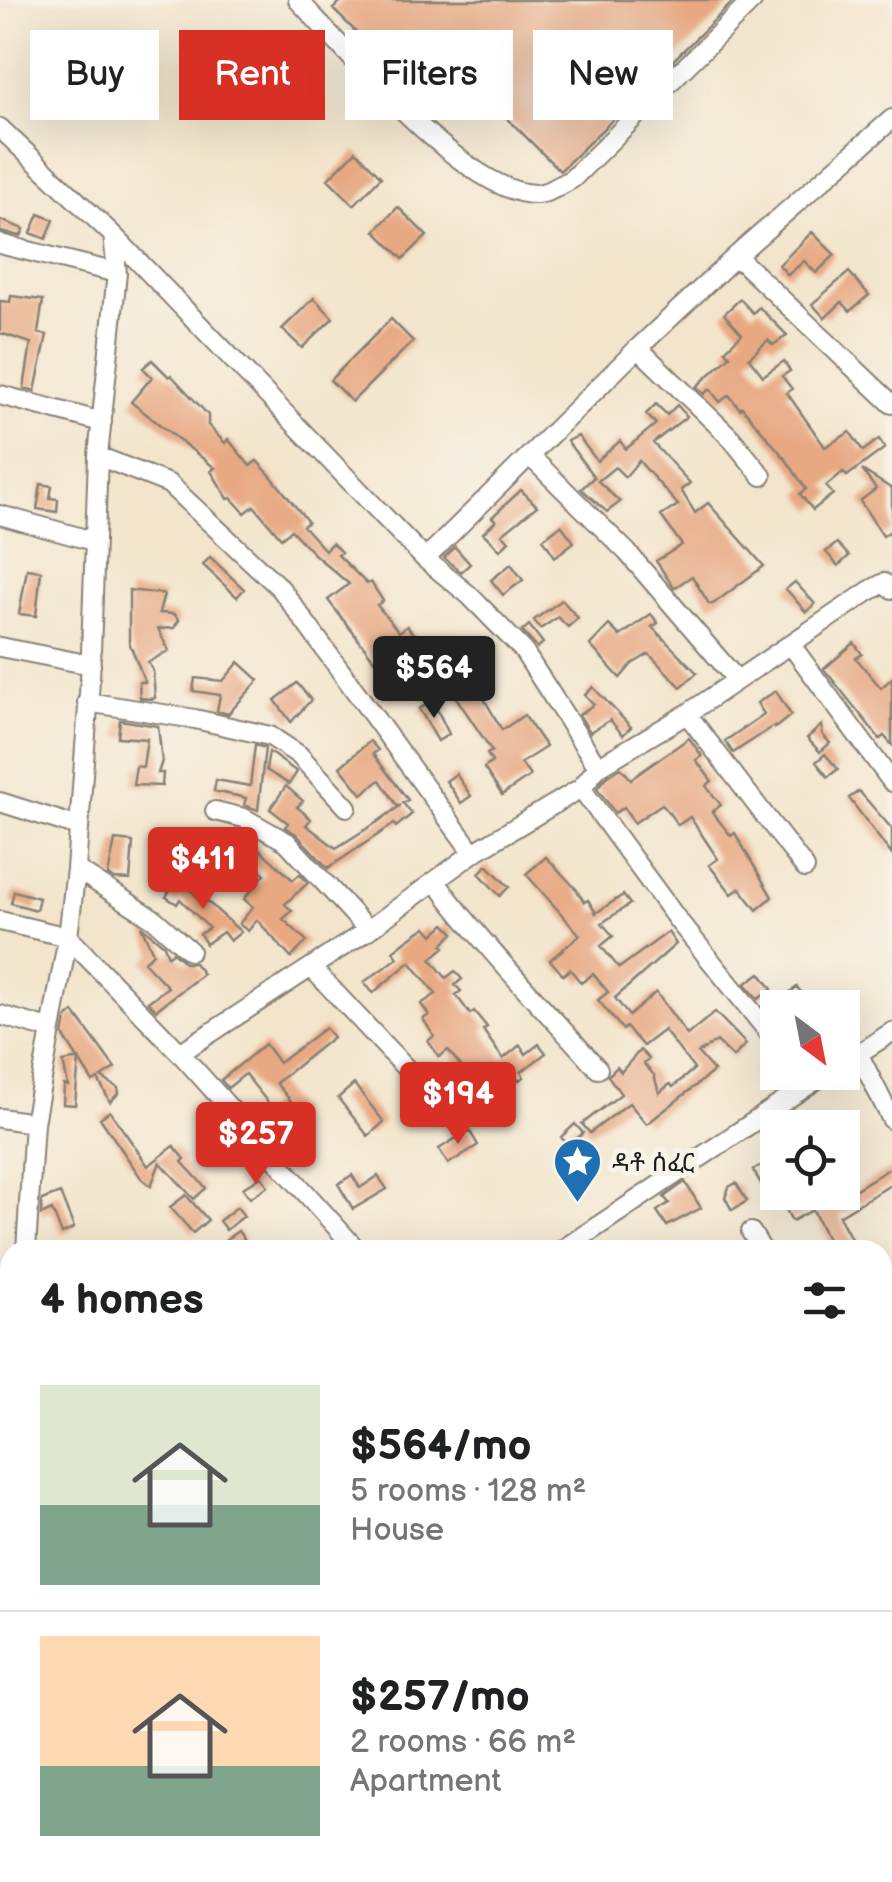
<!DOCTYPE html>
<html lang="en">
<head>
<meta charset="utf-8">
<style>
	:root { --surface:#fff; --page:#f6f6f6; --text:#202124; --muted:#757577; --line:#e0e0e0; --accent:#d93025 }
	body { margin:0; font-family:"Balsamiq Sans","Noto Sans Ethiopic",sans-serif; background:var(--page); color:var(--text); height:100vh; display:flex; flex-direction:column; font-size:38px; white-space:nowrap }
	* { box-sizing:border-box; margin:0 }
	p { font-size:32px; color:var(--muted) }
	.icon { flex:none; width:55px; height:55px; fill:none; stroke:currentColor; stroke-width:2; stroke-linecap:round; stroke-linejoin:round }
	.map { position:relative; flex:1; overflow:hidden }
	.sheet { position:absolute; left:0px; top:1240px; width:892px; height:642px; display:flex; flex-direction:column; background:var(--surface); border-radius:30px 30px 0 0; box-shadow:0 10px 40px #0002 }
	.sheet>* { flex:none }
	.banner { position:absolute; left:30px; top:30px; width:832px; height:90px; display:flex; gap:20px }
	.needle { width:65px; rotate:148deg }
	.tools { position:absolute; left:760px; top:990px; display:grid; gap:20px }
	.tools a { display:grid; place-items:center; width:100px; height:100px; border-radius:0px; background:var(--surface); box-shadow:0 10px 40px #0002; font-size:50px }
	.price { position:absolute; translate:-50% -85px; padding:0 22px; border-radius:10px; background:var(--accent); color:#fff; font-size:32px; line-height:65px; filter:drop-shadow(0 2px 5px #0008) }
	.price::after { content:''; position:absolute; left:50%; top:60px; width:30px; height:22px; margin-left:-15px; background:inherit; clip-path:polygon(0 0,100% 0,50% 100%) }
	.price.on { background:#222; color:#fff }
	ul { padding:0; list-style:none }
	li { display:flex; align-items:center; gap:30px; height:250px; padding:0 40px }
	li+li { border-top:2px solid var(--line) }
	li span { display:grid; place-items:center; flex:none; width:280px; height:200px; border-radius:0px; color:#555 }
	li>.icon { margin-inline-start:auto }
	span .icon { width:120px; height:120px; fill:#fffc; stroke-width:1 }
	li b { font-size:42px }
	h2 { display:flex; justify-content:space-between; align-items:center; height:120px; padding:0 40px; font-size:42px }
	.tag { padding:0 35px; border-radius:0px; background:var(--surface); box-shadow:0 10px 40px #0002; font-size:35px; line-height:90px }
	.tag.on { background:var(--accent); color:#fff }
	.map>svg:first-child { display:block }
	.building { fill:#e8a882 }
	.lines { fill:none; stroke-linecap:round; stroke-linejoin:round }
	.minor-casing { stroke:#888074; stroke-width:22 }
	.minor { stroke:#fff; stroke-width:18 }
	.labels { text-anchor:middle; stroke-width:10; stroke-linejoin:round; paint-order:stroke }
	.poi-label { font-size:25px; fill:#1c1c1c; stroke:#f7f3e8; text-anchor:start }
</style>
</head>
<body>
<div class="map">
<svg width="892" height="1882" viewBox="0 0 892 1882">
	<rect width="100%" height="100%" fill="#f7f3e8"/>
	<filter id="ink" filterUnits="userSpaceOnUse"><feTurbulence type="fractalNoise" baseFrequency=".01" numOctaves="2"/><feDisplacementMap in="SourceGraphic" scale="20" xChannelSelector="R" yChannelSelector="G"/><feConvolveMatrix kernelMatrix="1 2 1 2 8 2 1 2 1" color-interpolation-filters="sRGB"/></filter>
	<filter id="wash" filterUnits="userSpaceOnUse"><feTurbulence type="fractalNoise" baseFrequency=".0048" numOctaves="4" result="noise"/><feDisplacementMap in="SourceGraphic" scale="40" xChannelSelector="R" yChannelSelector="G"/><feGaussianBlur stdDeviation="2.25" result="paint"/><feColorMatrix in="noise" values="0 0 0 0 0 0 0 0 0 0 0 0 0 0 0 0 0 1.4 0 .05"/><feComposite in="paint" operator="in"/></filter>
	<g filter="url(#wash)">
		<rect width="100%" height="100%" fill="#f3e5cc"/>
		<g id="blocks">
			<path class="building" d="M342 0H735L560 171 476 87 443 119 333 9Z
				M288 44 321 77 311 86 302 77 293 86 270 63Z
				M356 151 381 177 354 205 328 179Z
				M398 207 427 236 403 259 375 231Z
				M39 214 54 220 46 239 31 233Z
				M0 220 24 229 21 236 0 232Z
				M812 232 835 255 816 273 804 261 788 275 779 265Z
				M849 272 869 295 850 311 842 302 825 318 812 304Z
				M11 296 43 300 38 333 47 335 35 391 24 388 31 343 0 333V301L10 302Z
				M314 298 333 318 302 348 282 329Z
				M740 299 753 313 759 307 787 335 773 345 768 340 749 358 763 376 784 361 790 371 782 376 792 389 787 393 825 447 850 432 863 451 879 439 885 448 847 476 843 472 826 486 833 494 813 510 800 494 806 489 787 461 742 407 740 409 729 395 720 402 710 389 704 394 696 387 730 356 725 350 742 334 724 314Z
				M391 319 413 341 352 402 330 380Z
				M152 360 169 377 171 375 208 415V425L225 443 228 439 250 466 257 461 271 476 308 522 303 526 325 550 332 543 341 552 338 555 367 584 371 582 383 601 377 605 399 632 407 626 418 640 404 649 417 673 406 681 386 653 375 661 328 600 349 584 314 554 291 530 281 538 254 506 245 513 231 498 228 499 211 471 215 468 131 402 152 377 143 368Z
				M656 404 667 415 677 405 687 416 653 443 690 483 681 490 695 513 708 503 764 566 713 604H709L692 576 674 588 656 561 682 545 661 516 678 505 639 461 625 477 615 467 598 481 620 502 607 512 581 489 594 477 567 441 578 436 597 461 620 441 626 449 656 424 646 414Z
				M862 470 892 489V530L883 536 860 501 876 489Z
				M41 484 52 486 50 498 58 499 57 512 37 509Z
				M521 490 537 506 502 534 509 541 500 550 483 533 496 521 492 517Z
				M561 525 574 542 555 557 543 539Z
				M837 543 849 556 838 566 826 552Z
				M455 547 470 564 461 572 444 558Z
				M210 557 244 589 237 597 203 565Z
				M511 564 523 580 503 595 491 580Z
				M27 569 41 571 36 616 19 614Z
				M795 582 815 604 806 612 786 589Z
				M129 590 164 594 159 613 174 614 179 620 174 628 158 629 169 651 148 662 153 671 155 698 152 699 140 698 139 682H145L129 642Z
				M562 600 578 618 568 627 558 617 540 629 534 620Z
				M651 614 658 623 652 627 697 673 681 687 649 654 632 664 620 678 590 645 609 625 620 636Z
				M529 625 543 643 537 648 522 631Z
				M854 643 862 654 856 658 881 688 892 678V745L884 736 880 739 824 669Z
				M442 656 452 670 463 662 502 730 524 715 546 747 521 763 530 776 502 795 484 768 492 762 487 754 492 751 433 663Z
				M239 662 259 680 228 714 217 711 220 695 193 691 195 678 223 681Z
				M297 683 311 700 291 722 275 700Z
				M593 687 631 727 623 735 610 720 590 732 579 715 594 704 585 695Z
				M776 691 791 715 775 728 774 726 733 753 725 741 764 714 757 703Z
				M433 701 449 734 438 741 419 709Z
				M120 720 158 726 162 761 158 773H163L162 786 133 785 136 766 143 767 147 739 118 737Z
				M822 725V734L830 743 820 752 807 738Z
				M689 738 702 756 696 760 712 781 706 786 721 805 712 812 731 836 735 833 772 897 757 910 740 888 732 894 709 865 718 859 690 817 678 825 662 804 634 823 624 807 615 813 597 788 606 777 621 768 631 779Z
				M370 741 378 750 373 754 408 800 403 803 412 814 396 827 394 824 328 868 296 834 285 827 288 823 270 809 286 786 303 801 297 807 311 819 306 825 336 848 376 823 401 805 398 807 380 780 362 794 340 767Z
				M255 745 265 748 258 810 244 805 246 798 214 791 216 780 250 786Z
				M269 752 297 772 289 784 266 770Z
				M825 754 838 769 828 777 816 762Z
				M456 774 471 796 461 803 446 781Z
				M859 791 892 829V855L849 798Z
				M228 832 250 848 239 862 218 845Z
				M115 840 133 842 130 880 115 879 108 875Z
				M255 845 293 880 300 874 308 883 285 904 292 911 283 919 307 941 291 958 257 920 248 931 239 924 253 907 244 899 265 874 245 856Z
				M196 847 209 856 201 868 189 859Z
				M546 857 577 890 584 902 588 900 596 913 623 895 630 904 602 923 613 936 601 946 619 968 668 932 676 944 615 998 629 1016 656 992 687 1035 715 1012 746 1044 733 1057 717 1041 698 1053 714 1071 647 1124 629 1103 590 1133 582 1124 621 1094 608 1076 617 1067 621 1072 640 1050 649 1059 644 1064 654 1075 659 1093 670 1084 673 1087 694 1069 664 1030 643 1046 626 1027 623 1030 598 1000 608 992 593 974 581 983 570 969 563 975 550 960 580 935 526 874Z
				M487 865 509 887 500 896 479 873Z
				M178 876 204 904 207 901 241 932 230 941 223 932 206 944 200 934 209 928 180 899 177 904 166 897Z
				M14 891 39 898 36 910 11 903Z
				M445 924 454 933 442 945 445 947 431 959 446 978 455 971 462 979 455 985 461 991 456 995 470 1014 474 1011 487 1027 483 1030 503 1059 520 1045 526 1054 539 1044 546 1053 521 1072 524 1077 490 1097 480 1080 475 1084 448 1050 439 1057 428 1041 434 1036 423 1019 429 1015 421 1004 436 994 410 962 373 993 364 982 398 958 393 951 407 940 426 927 433 935Z
				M141 926 164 945 168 956 173 952 185 963H194L203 974 156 1010 148 1002 168 987 144 962 153 953Z
				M760 973 772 989 758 999 745 984Z
				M797 987 808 1001 799 1008H790L782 998Z
				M74 1012 115 1068 101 1077 118 1088 119 1093 110 1102 98 1079 93 1082 63 1035 66 1019Z
				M325 1028 333 1037 276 1083 299 1111 278 1127 265 1109 270 1105 245 1074 228 1088 221 1080 265 1044 279 1063Z
				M79 1059 75 1105 63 1104 64 1085 68 1086 63 1062Z
				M354 1084 384 1122 368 1136 338 1098Z
				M110 1111 148 1166 174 1146 185 1159 182 1162 206 1188 194 1199 160 1162 151 1186 141 1178 100 1118Z
				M575 1124 583 1133 569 1146 561 1137Z
				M469 1130 478 1145 448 1164 439 1149Z
				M778 1157V1179L763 1187 753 1170Z
				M892 1167V1184L839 1216 857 1250H832L813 1210 792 1221 782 1202 800 1192H834L838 1200Z
				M352 1175 360 1188 378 1176 387 1189 353 1209 338 1184Z
				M261 1176 268 1186 250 1198 243 1188Z
				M685 1182 701 1208 667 1226 657 1211 669 1203 664 1197Z
				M736 1183 747 1201 732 1210 725 1198 729 1187Z
				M60 1193 74 1228 62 1234 52 1210 41 1215 42 1200Z
				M186 1195 208 1220 193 1233 170 1207Z
				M237 1207 244 1216 226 1230 219 1221Z
				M238 1231 252 1250H233L225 1240Z"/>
		</g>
	</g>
	<g filter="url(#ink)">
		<use href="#blocks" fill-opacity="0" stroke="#888074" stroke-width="2.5"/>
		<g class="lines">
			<defs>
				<path id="minor" d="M298 0C346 50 467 195 536 194 548 194 562 184 572 179L753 0
					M0 128 113 235 425 559 469 595 522 649 598 767
					M0 244 117 273
					M736 256 892 404
					M638 348 731 438 762 476
					M0 395 102 422
					M98 456 169 484 281 589 473 853
					M530 456 627 552 736 679
					M0 515 93 541
					M425 559 638 348 736 256 892 119
					M791 645 892 782
					M0 647 91 665
					M87 702 195 719 270 736 299 755 347 807
					M687 714 805 868
					M581 788 677 919 778 1044
					M0 802 79 827
					M215 811 244 818 287 842 368 930
					M76 869 154 919 190 951
					M436 882C485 948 543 1007 598 1069
					M0 921 68 937 180 1053 357 1250
					M312 968 445 1110
					M0 1015 49 1029
					M180 1053 368 930 473 853 581 788 598 767 687 714 869 591 884 583 892 589
					M859 1055 892 1120
					M842 1064 892 1032
					M0 1118 34 1123
					M751 1232 762 1250
					M26 1250 34 1123 68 937 76 869 90 680 98 456 117 273 113 235
					M562 1250 828 1072
					M0 1380 10 1367
					M882 1517 892 1540
					M0 1613 10 1607
					M882 1623 892 1618
					M150 1872 153 1882
					M312 1872 316 1882
					M625 1872 628 1882
					M782 1872 785 1882"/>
			</defs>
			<use href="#minor" class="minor-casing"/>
			<use href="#minor" class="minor"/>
		</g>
	</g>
	<defs>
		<symbol id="sight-pin" viewBox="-11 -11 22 30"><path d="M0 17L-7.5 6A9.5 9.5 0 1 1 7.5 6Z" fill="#1f6fb2" stroke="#f7f3e8"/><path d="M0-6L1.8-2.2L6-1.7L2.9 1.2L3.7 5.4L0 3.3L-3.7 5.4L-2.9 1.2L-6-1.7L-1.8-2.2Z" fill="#fff"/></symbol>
	</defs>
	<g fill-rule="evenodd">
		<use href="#sight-pin" x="550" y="1134" width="55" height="75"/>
	</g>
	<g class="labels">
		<g class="poi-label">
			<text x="612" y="1171">ዳቶ ሰፈር</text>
		</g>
	</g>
</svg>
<div class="tools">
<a><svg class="needle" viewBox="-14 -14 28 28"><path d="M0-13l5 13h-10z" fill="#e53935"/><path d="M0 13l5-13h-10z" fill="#757577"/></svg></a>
<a><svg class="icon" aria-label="locate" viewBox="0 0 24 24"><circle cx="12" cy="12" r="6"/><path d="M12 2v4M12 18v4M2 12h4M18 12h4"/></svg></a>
</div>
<b class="price on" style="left:434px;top:721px">$564</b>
<b class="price" style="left:203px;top:912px">$411</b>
<b class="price" style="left:458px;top:1147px">$194</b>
<b class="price" style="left:256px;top:1187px">$257</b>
<div class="banner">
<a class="tag">Buy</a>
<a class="tag on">Rent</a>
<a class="tag">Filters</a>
<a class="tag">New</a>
</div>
<section class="sheet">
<h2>4 homes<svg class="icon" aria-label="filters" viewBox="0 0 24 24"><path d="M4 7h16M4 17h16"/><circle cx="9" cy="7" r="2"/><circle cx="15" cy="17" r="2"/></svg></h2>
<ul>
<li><span style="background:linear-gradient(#dfe7d0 60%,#7fa58c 0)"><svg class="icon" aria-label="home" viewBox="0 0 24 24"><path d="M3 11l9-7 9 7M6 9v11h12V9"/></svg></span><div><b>$564/mo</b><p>5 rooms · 128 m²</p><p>House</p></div></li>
<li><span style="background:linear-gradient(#ffd9b3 65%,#7fa58c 0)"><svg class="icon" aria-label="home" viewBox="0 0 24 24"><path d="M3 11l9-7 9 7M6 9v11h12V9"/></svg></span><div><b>$257/mo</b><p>2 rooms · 66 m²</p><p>Apartment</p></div></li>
</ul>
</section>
</div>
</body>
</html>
